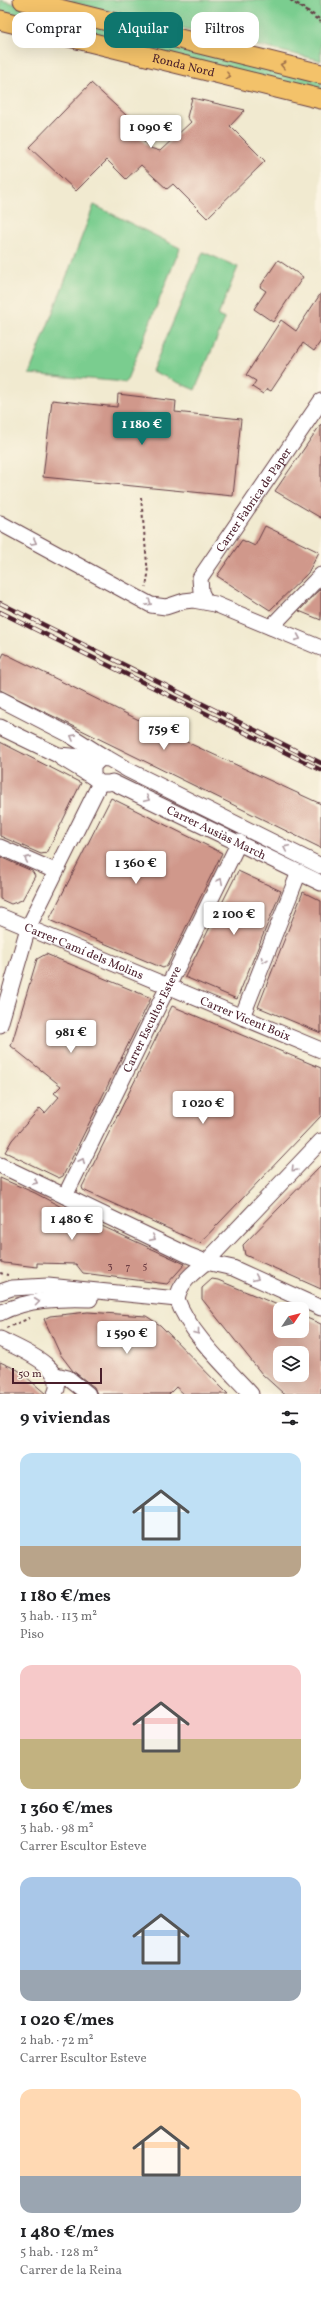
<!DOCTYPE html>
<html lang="es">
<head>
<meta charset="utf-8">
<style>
	:root { --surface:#fff; --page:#f6f6f6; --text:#202124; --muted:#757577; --accent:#0f766e }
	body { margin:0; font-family:Vollkorn,serif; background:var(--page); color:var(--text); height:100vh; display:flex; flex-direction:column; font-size:15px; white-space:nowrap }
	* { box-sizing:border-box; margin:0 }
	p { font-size:13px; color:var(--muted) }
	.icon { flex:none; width:22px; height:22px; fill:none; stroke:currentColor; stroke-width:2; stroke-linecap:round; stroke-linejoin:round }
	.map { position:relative; height:1394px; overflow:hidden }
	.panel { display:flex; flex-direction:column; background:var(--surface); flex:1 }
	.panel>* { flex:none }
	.guide { position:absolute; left:12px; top:12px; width:297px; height:36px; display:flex; gap:8px }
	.needle { width:26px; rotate:55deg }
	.tools { position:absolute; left:273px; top:1302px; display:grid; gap:8px }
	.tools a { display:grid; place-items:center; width:36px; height:36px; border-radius:8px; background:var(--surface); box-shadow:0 4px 16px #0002; font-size:20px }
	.scale { position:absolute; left:12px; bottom:10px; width:90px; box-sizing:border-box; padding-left:4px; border:2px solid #4a1f2b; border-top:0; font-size:11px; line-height:14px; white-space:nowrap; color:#4a1f2b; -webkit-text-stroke:3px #fcf5e5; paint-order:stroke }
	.price { position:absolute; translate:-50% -34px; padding:0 9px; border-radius:4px; background:#fff; color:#222; font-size:13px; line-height:26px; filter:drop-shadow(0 1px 2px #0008) }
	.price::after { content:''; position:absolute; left:50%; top:24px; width:12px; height:9px; margin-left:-6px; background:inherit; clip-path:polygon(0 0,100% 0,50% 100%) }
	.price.current { background:var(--accent); color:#fff }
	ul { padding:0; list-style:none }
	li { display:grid; align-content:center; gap:8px; height:212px; padding:0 20px }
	li span { display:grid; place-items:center; height:124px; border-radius:12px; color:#555 }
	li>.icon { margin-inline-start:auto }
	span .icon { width:72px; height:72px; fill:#fffc; stroke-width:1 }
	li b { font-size:17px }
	h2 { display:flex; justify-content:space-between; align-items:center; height:48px; padding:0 20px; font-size:17px }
	.pill { padding:0 14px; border-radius:12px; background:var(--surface); box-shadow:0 4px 16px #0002; font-size:14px; line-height:36px }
	.pill.current { background:var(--accent); color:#fff }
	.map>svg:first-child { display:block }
	.green { fill:#7acd8f; stroke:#62765d }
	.building { fill:#d0988b; fill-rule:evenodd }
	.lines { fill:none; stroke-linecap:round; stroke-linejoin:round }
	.minor-casing { stroke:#633d44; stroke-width:17 }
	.major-casing { stroke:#633d44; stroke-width:21 }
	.path { stroke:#633d44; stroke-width:2; stroke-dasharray:3 3; stroke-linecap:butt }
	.minor { stroke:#fff; stroke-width:15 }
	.major { stroke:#f3c26a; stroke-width:19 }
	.rail-casing { stroke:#4a1f2b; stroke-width:4.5 }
	.rail { stroke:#fcf5e5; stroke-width:3; stroke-dasharray:9; stroke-linecap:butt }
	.oneway { stroke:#9e704a }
	.oneway2 { stroke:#ae9aa0 }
	.labels { text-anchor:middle; stroke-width:3.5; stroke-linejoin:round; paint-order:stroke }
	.number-label { font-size:10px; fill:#6c3d43 }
	.street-label { font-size:12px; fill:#4a1f2b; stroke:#fcf5e5 }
</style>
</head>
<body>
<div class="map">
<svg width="321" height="1394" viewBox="0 0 321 1394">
	<rect width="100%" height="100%" fill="#fcf5e5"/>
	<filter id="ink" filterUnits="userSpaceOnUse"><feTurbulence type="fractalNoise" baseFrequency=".025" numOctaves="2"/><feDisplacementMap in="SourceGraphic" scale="8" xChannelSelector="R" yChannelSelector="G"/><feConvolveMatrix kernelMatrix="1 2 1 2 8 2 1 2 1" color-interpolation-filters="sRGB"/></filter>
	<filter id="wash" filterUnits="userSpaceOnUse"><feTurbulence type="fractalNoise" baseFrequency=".012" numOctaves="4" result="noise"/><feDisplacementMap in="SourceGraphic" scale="16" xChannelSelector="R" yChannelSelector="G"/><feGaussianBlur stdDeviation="0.9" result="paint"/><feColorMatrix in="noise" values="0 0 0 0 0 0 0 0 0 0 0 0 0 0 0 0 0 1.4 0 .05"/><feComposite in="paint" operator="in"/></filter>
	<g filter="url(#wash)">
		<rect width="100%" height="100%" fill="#f1ead0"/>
		<path class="green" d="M0 0 321 79V95L0 15Z
			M61 0H321V61L319 60Z
			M94 205 180 248 126 382 29 374Z
			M203 252 238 267 218 316 225 319 195 390 152 371Z"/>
		<g id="blocks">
			<path class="building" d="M91 83 139 127 134 132 150 148 160 151 191 122 187 117 192 98 245 110 230 126 265 161 207 218 173 184 167 189 141 165 126 179 107 160 76 191 29 147Z
				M278 260 303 277 273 322 254 309 266 291 260 287Z
				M321 293V341L314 351 303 343 271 391 267 389 263 394 252 387 256 381 246 375 281 320 296 331Z
				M118 394 176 401 175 412 241 419 233 496 43 477 52 400 117 407Z
				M321 424V518L275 491Z
				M265 526 319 552 308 573 270 610 217 576 242 540 255 546Z
				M321 588V620L299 611Z
				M4 653 141 721 321 804V848L0 690V661Z
				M0 742 81 783 47 853 41 854 0 836Z
				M111 798 222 853 167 966 163 968 49 920Z
				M0 857 32 871 35 876 22 900 11 904 0 899Z
				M238 871 281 891 237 999 185 977Z
				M303 892 321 901V1033L258 1007Z
				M46 954 151 998 63 1176 59 1178 5 1152 12 1140 40 1108 45 1113 59 1097 54 1093 61 1086 11 1046 37 959Z
				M172 1006 321 1068V1116L200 1243 83 1190 82 1187Z
				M321 1165V1289L245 1255 243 1245Z
				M0 1178 35 1193 69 1211 185 1264 167 1284 83 1273 76 1264 37 1263V1267L4 1263 0 1261Z
				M212 1279 218 1280 280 1306V1331H302V1316L321 1324V1394H284L262 1374 202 1299V1288ZM280 1353H302V1375H280Z
				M88 1312 146 1316 160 1325 228 1394H184L176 1387 169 1394H97L94 1387 73 1371 60 1354 44 1319 50 1316Z
				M0 1362 18 1370 46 1394H0Z"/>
		</g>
	</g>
	<g filter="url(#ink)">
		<use href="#blocks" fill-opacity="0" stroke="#633d44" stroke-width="1"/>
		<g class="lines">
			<defs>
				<g id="minor">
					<path d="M0 523 151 605 166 607 184 601 193 600 215 604 321 648"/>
					<path id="s1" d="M206 602 201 592 200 578 321 401"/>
					<path d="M271 627 321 575"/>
					<path d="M0 699 68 734 106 758"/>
					<path d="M0 727 58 755 109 759 128 770 321 866"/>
					<path d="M60 757 93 777"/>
					<path d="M101 758 93 766V777L100 783H109"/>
					<path id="s2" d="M112 782 321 883"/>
					<path d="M0 847 55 871"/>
					<path id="s3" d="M0 916 321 1050"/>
					<path d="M242 1017 299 872"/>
					<path d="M0 1025 28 928 100 783"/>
					<path d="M0 1165 188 1255 206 1262 233 1268 321 1308"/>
					<path id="s4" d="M65 1196 239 842"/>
					<path d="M0 1292 12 1288 48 1286 177 1299"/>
					<path d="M177 1299C180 1282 193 1273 206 1262L321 1141"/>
					<path d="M177 1299C189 1333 227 1368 251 1394"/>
					<path d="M0 1313C28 1299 60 1298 90 1299"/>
					<path d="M0 1339C19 1349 69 1367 55 1394"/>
					<path d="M56 1375 68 1378 88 1394"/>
				</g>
				<g id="major">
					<path d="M23 0 321 74"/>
					<path id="s5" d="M0 20 321 99"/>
				</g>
			</defs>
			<use href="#minor" class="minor-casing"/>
			<use href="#major" class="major-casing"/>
			<path class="path" d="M290 0 321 22
				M292 0 321 20
				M141 497 148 575 146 587
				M0 1273 8 1275
				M6 1328 30 1318"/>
			<use href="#minor" class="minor"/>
			<use href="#major" class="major"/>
			<defs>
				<path id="rail" d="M0 603 321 763
					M0 612 321 770"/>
			</defs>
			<use href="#rail" class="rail-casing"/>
			<use href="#rail" class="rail"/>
		</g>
		<defs><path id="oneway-chevron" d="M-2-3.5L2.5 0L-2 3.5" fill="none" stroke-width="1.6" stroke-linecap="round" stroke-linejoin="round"/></defs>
		<g class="oneway">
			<use href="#oneway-chevron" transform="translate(283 65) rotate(-166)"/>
			<use href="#oneway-chevron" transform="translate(228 76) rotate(14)"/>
		</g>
		<g class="oneway2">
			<use href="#oneway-chevron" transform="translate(34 542) rotate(28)"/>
			<use href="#oneway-chevron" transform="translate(149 603) rotate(29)"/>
			<use href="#oneway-chevron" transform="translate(298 638) rotate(23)"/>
			<use href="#oneway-chevron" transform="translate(73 737) rotate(-151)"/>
			<use href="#oneway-chevron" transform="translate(147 799) rotate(25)"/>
			<use href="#oneway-chevron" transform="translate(286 848) rotate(-154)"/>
			<use href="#oneway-chevron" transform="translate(27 859) rotate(-156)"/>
			<use href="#oneway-chevron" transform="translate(220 881) rotate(-64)"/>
			<use href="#oneway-chevron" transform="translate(264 960) rotate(111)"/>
			<use href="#oneway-chevron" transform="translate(82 1161) rotate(-64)"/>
			<use href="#oneway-chevron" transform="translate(294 1169) rotate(134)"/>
			<use href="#oneway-chevron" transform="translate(35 1182) rotate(25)"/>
			<use href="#oneway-chevron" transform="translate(153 1238) rotate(26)"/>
			<use href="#oneway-chevron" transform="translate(256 1278) rotate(24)"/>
			<use href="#oneway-chevron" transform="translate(37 1302) rotate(-7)"/>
			<use href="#oneway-chevron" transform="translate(197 1332) rotate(52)"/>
		</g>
	</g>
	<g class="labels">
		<g class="number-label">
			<text x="110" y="1269">3</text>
			<text x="145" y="1269">5</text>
			<text x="128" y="1270">7</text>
		</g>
		<g class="street-label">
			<text dy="4" stroke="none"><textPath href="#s5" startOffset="189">Ronda Nord</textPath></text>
			<text dy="4" stroke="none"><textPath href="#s1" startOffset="120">Carrer Fabrica de Paper</textPath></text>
			<text dy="4" stroke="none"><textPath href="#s2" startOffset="116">Carrer Ausiàs March</textPath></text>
			<text dy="4" stroke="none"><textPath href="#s3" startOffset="91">Carrer Camí dels Molins</textPath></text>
			<text dy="4" stroke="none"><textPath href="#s3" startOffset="266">Carrer Vicent Boix</textPath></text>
			<text dy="4" stroke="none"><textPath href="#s4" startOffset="197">Carrer Escultor Esteve</textPath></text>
		</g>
	</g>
</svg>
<div class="tools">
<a><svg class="needle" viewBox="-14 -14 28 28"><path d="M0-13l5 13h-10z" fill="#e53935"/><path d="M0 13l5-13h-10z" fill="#757577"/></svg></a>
<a><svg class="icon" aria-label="layers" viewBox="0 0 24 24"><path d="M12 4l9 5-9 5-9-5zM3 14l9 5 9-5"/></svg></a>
</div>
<div class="scale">50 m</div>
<b class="price" style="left:151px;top:149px">1 090 €</b>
<b class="price current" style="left:142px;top:446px">1 180 €</b>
<b class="price" style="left:164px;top:751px">759 €</b>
<b class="price" style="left:136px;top:885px">1 360 €</b>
<b class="price" style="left:234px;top:936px">2 100 €</b>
<b class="price" style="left:71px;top:1054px">981 €</b>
<b class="price" style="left:203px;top:1125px">1 020 €</b>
<b class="price" style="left:72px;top:1241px">1 480 €</b>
<b class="price" style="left:127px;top:1355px">1 590 €</b>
<div class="guide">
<a class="pill">Comprar</a>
<a class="pill current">Alquilar</a>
<a class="pill">Filtros</a>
</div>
</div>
<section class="panel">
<h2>9 viviendas<svg class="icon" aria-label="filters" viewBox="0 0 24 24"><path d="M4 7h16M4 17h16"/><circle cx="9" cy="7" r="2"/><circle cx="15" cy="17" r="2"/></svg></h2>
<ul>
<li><span style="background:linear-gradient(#bfe0f5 75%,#b9a48a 0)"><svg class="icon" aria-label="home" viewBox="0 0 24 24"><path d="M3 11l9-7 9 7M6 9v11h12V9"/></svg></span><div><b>1 180 €/mes</b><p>3 hab. · 113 m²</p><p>Piso</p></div></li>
<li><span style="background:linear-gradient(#f6c9c9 60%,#c2b280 0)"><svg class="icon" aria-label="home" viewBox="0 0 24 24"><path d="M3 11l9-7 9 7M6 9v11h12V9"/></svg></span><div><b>1 360 €/mes</b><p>3 hab. · 98 m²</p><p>Carrer Escultor Esteve</p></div></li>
<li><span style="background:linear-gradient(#a9c7e8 75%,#9aa5b1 0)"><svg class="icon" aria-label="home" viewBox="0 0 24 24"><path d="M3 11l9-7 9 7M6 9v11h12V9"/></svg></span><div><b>1 020 €/mes</b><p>2 hab. · 72 m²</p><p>Carrer Escultor Esteve</p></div></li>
<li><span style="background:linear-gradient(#ffd9b3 70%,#9aa5b1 0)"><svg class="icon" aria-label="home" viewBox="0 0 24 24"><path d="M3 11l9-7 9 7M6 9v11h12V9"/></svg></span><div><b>1 480 €/mes</b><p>5 hab. · 128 m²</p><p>Carrer de la Reina</p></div></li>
</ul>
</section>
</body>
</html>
